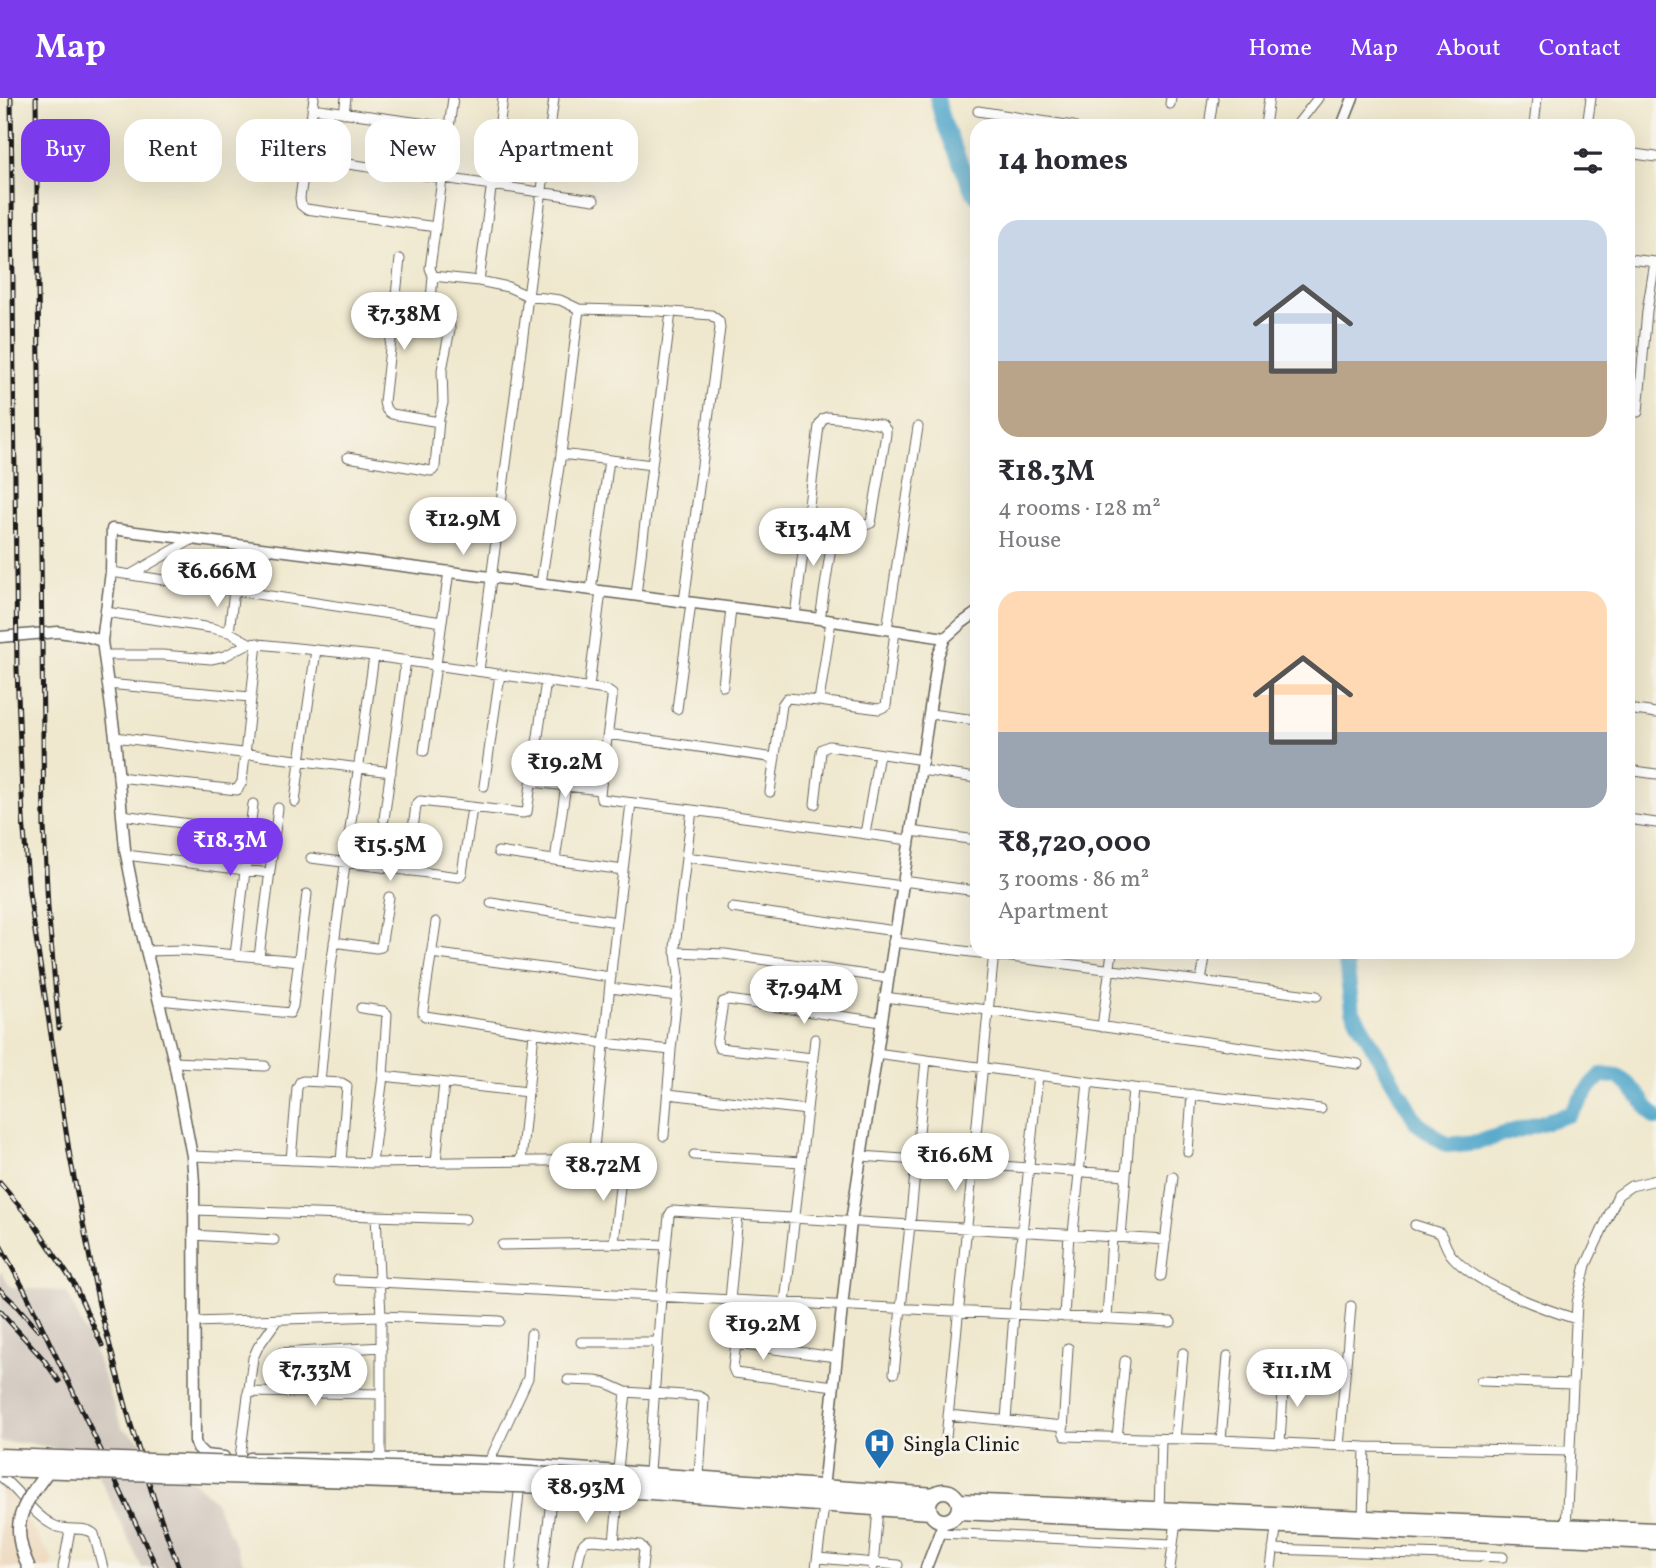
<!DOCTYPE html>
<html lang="en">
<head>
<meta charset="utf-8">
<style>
	:root { --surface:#fff; --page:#f7f7f7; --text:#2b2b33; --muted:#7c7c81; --accent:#7c3aed }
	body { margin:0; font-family:Vollkorn,serif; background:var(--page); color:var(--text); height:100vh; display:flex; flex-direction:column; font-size:26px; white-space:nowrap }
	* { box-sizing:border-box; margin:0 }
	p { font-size:23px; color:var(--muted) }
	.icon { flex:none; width:38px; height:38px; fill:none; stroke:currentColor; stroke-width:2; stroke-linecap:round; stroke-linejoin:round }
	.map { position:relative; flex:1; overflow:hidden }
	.sheet { position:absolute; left:970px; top:21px; width:665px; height:840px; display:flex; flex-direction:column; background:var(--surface); border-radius:21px; box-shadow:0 7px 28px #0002 }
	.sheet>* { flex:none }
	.top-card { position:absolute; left:21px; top:21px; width:665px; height:63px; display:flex; gap:14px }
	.price { position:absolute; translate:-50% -60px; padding:0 16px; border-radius:24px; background:#fff; color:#222; font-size:23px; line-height:46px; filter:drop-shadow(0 2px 4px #0008) }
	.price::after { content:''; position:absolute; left:50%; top:42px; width:21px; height:16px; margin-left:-10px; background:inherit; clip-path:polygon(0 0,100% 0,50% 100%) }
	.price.current { background:var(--accent); color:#fff }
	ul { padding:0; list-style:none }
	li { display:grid; align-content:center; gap:14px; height:371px; padding:0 28px }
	li span { display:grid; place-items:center; height:217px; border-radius:21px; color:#555 }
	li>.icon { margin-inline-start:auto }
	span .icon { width:126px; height:126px; fill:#fffc; stroke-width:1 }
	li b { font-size:30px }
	h2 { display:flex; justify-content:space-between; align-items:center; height:84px; padding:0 28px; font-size:30px }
	.chip { padding:0 24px; border-radius:21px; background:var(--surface); box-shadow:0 7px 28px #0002; font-size:24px; line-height:63px }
	.chip.current { background:var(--accent); color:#fff }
	header { display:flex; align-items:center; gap:42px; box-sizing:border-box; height:98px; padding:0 35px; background:var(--accent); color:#fff }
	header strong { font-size:33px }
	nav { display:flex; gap:38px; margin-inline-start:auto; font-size:24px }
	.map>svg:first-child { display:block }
	.built { fill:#edd7bb }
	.industrial { fill:#ccc2b9 }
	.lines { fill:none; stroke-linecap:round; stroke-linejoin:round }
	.river { stroke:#4da5ca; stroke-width:16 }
	.minor-casing { stroke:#66635a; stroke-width:11 }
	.tertiary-casing { stroke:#66635a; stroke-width:13 }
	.primary-casing { stroke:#66635a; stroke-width:17 }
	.minor { stroke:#fff; stroke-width:9 }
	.tertiary { stroke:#fff; stroke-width:10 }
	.primary { stroke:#fff; stroke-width:14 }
	.rail-casing { stroke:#1c1c1c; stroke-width:5 }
	.rail { stroke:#f7f3e8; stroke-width:2.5; stroke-dasharray:8; stroke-linecap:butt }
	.secondary-bridge-casing { stroke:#66635a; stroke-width:15; stroke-linecap:butt }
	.primary-bridge-casing { stroke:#66635a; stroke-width:17; stroke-linecap:butt }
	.secondary-bridge { stroke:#fff; stroke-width:12 }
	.primary-bridge { stroke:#fff; stroke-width:14 }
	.labels { text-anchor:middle; stroke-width:6; stroke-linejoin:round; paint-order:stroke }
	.poi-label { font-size:21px; fill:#1c1c1c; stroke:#f7f3e8; text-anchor:start }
</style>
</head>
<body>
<header>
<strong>Map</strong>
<nav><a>Home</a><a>Map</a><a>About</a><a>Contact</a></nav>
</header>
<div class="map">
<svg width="1656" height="1470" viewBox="0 0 1656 1470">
	<rect width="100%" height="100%" fill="#f7f3e8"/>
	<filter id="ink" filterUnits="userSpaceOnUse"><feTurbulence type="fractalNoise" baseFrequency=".0143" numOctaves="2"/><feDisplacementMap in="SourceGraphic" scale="14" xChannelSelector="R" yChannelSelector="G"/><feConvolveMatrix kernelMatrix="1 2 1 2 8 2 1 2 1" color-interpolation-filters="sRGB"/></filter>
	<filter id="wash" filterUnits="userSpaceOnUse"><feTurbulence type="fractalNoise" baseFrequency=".00686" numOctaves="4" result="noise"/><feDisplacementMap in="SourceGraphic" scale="28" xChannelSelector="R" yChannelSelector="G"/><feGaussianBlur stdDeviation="1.57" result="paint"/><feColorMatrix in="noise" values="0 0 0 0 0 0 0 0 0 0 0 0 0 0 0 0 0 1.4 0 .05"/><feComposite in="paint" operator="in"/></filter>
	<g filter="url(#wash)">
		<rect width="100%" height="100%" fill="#efe8ce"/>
		<path class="built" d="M0 1381 53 1462 51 1470H0Z"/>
		<path class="industrial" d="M0 1172 11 1189 67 1194 99 1265 122 1330 168 1360 214 1402 246 1470H142L89 1357 28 1345 0 1344Z"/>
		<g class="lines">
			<path class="river" d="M937 0 943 23 970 88 976 98
				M1347 854 1346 865 1352 912 1417 1025 1447 1047 1478 1044 1570 1016 1592 986 1601 977 1617 978 1630 988 1656 1020"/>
		</g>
	</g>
	<g filter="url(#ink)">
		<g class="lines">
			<defs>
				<path id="minor" d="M314 0 300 100 301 107 306 111 436 129
					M1170 6 1171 0
					M312 10 449 29
					M978 13 1073 28
					M344 15 346 0
					M1209 28 1213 0
					M1265 28 1269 0
					M1296 28 1318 0
					M1534 28 1537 0
					M1587 28 1591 0
					M1628 55 1656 59
					M307 60 594 102
					M400 161 384 304C385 310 386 313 392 316L439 324
					M1628 161 1656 164
					M433 178 479 183 508 189 528 198 560 202 579 211 659 213 711 217 719 223 720 230 684 504
					M479 183 503 0
					M1638 314 1647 213 1655 164
					M561 356 652 367
					M348 359 431 373 433 372 435 369 439 321 443 305 442 272 450 231 449 218 447 213 435 206 431 202 433 178 430 170 453 0
					M111 474 442 524
					M130 477 193 441
					M541 485 561 356 579 211
					M591 492 609 362
					M636 497 671 214
					M106 514 211 530 229 534 249 545 374 558 606 592 612 596V601L600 696 601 701 692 712 909 742
					M795 518 819 328 823 321 827 319 857 322 882 327 886 332V336L871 425 866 427 807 420
					M820 521 835 423
					M887 531 918 329
					M229 534 234 493
					M104 557H162L211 561 225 558 249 545
					M479 573 554 0
					M107 586 250 599
					M723 588 731 510
					M589 589 601 493
					M819 603 879 611 886 608 895 533
					M677 611 691 505
					M1628 611 1656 615
					M930 616 976 622
					M608 636 775 660
					M115 639 391 674
					M424 653 449 473
					M921 672 976 680
					M1628 672 1656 676
					M118 679 237 692 242 684 257 545
					M533 684 600 692
					M484 688 500 576
					M770 694 782 607 787 600 819 603 831 523
					M295 704 300 663 316 552
					M815 706 821 654 822 651 829 648 923 662
					M122 717 212 729
					M384 721 406 562
					M1628 721 1656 725
					M911 733 976 742
					M865 736 879 656
					M498 754 623 772
					M126 757 269 775
					M686 759 902 788
					M311 760 459 779 462 775 472 710
					M555 762 566 687
					M408 773 416 707 420 703 523 715 527 714 546 583
					M903 783 976 793
					M491 805 617 824
					M732 810 895 833
					M436 824 423 912V916L425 918 604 945 671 952
					M334 844 376 850 381 849 389 799
					M893 844 1317 898
					M147 853 184 852 299 863
					M675 854 725 856 887 880
					M431 855 611 879
					M235 857 253 706
					M259 859 278 710
					M1201 883 1206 854
					M610 890 677 898
					M884 899 988 912 1358 966
					M159 902 290 915 293 908 307 796
					M361 910 383 913 387 916 383 978 372 1065
					M1102 929 1112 854
					M876 955 1133 990 1321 1011
					M813 960 719 950 717 944 723 904 729 902 881 924
					M174 964 265 968
					M383 978 528 994
					M320 984 331 868 374 558
					M668 996 807 1012
					M664 1038 671 952 679 877 675 849 692 712
					M1188 1054 1192 996
					M694 1057 801 1064
					M192 1058 372 1065 619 1062 621 1065 622 1070 614 1145
					M861 1058 1126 1077
					M593 1061 612 865 631 705
					M291 1062 297 990 300 984 303 983 342 985 347 988 341 1064
					M521 1063 534 935
					M436 1064 444 985
					M193 1112 465 1121
					M376 1118 381 1218V1361
					M1415 1127 1440 1135C1445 1143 1446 1152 1453 1159 1477 1187 1541 1210 1576 1221
					M1073 1136 1088 984
					M193 1137 274 1142
					M1121 1139 1133 990
					M502 1147 614 1145 666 1147
					M1161 1178 1173 1079
					M338 1182 1171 1224
					M730 1202 738 1117
					M741 1203 733 1270 735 1275 834 1288
					M785 1205 815 941
					M1064 1219 1069 1136
					M1107 1221 1112 1139
					M194 1224 381 1218 500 1223
					M581 1244H658
					M736 1246 836 1259
					M1068 1250 1063 1333 1065 1338 1221 1342 1365 1349 1363 1423
					M281 1255 382 1249
					M894 1275 910 1127 926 962
					M568 1282 595 1283 606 1285 626 1294 654 1296
					M1481 1283 1573 1286
					M248 1294 382 1296
					M654 1295 698 1298 704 1301 699 1378
					M948 1317 1064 1328
					M1006 1322 1014 1216 1038 977
					M946 1340 994 854
					M1117 1340 1125 1263
					M1175 1341 1183 1255
					M1221 1342 1228 1258
					M1280 1345 1284 1276
					M1339 1348 1351 1208
					M1365 1349 1570 1353
					M240 1359 253 1260 258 1249 277 1222
					M489 1364 528 1280 531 1236
					M618 1372 626 1294
					M649 1374 661 1199 669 1118 672 1113 1166 1142
					M0 1378C19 1392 32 1416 53 1427 67 1435 85 1427 94 1436L103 1470
					M1159 1416 1161 1341
					M1566 1431 1577 1205 1586 1167 1618 1097 1631 1088 1656 1082
					M939 1435 1173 1446
					M614 1444 640 1447 644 1452 642 1470
					M1273 1451 1503 1459
					M818 1460 898 1467
					M873 1469 878 1411
					M63 1470 70 1432
					M511 1470 520 1385
					M543 1470 553 1385
					M577 1470C583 1437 582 1441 614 1444L619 1393
					M816 1470 824 1408
					M1170 1470 1176 1423
					M1271 1470 1277 1423"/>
				<path id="tertiary" d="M1342 28 1353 0
					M0 539 58 534 86 538 102 543 115 639 125 751 140 828 174 964 192 1058 194 1085 195 1343 197 1349 205 1357 224 1359
					M102 543 111 474 112 431 820 521 945 540
					M250 1360 425 1361 489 1364 936 1395
					M823 1391 851 1124 938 558 945 540 962 525 976 515
					M926 1470 944 1423"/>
				<path id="primary" d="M581 1379 799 1395 930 1401
					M581 1389 930 1414
					M929 1408a15 15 0 1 1 30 0a15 15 0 1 1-30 0Z
					M958 1403 1656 1432
					M958 1414 1656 1444"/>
			</defs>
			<use href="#minor" class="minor-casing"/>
			<use href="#tertiary" class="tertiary-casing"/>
			<use href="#primary" class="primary-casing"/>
			<use href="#minor" class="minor"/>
			<use href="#tertiary" class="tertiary"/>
			<use href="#primary" class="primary"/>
			<defs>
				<path id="rail" d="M11 0 17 571 23 720 29 795 70 1059 99 1207 131 1327 155 1404 179 1470
					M36 0 44 728 48 810 59 930
					M0 1085 33 1124 74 1186 102 1247
					M0 1147 26 1195 157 1470
					M0 1192 14 1205 38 1232
					M0 1213 44 1262 59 1283"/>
			</defs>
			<use href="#rail" class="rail-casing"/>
			<use href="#rail" class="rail"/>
			<defs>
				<path id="secondary-bridge" d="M29 1470C8 1426 22 1408 48 1373"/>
				<path id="primary-bridge" d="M0 1358 514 1375 581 1379
					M0 1371 581 1389"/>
			</defs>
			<use href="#secondary-bridge" class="secondary-bridge-casing"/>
			<use href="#primary-bridge" class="primary-bridge-casing"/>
			<use href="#secondary-bridge" class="secondary-bridge"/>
			<use href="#primary-bridge" class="primary-bridge"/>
		</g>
	</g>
	<defs>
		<symbol id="hospital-pin" viewBox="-11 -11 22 30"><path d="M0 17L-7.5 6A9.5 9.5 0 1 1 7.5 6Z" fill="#1f6fb2" stroke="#f7f3e8"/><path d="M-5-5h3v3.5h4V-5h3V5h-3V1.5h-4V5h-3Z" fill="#fff"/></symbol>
	</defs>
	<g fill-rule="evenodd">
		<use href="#hospital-pin" x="862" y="1328" width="35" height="47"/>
	</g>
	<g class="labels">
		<g class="poi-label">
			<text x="903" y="1353">Singla Clinic</text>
		</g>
	</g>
</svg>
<b class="price" style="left:404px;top:254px">₹7.38M</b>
<b class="price" style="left:463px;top:459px">₹12.9M</b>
<b class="price" style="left:813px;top:470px">₹13.4M</b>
<b class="price" style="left:217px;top:511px">₹6.66M</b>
<b class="price" style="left:565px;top:702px">₹19.2M</b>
<b class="price current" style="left:230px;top:780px">₹18.3M</b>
<b class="price" style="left:390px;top:785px">₹15.5M</b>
<b class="price" style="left:804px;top:928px">₹7.94M</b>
<b class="price" style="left:955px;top:1095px">₹16.6M</b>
<b class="price" style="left:603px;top:1105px">₹8.72M</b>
<b class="price" style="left:763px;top:1264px">₹19.2M</b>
<b class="price" style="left:315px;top:1310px">₹7.33M</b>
<b class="price" style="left:1297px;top:1311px">₹11.1M</b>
<b class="price" style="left:586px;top:1427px">₹8.93M</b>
<div class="top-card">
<a class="chip current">Buy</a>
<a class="chip">Rent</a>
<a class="chip">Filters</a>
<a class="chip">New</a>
<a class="chip">Apartment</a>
</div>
<section class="sheet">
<h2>14 homes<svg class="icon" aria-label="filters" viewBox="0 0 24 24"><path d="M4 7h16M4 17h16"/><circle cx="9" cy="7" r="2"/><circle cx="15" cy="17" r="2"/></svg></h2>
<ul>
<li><span style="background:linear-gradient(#c9d6e8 65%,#b9a48a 0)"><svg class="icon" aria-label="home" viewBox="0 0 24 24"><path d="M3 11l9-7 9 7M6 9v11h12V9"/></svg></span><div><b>₹18.3M</b><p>4 rooms · 128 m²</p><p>House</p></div></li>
<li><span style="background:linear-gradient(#ffd9b3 65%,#9aa5b1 0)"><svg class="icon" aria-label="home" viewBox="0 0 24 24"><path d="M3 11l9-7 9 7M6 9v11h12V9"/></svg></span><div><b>₹8,720,000</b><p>3 rooms · 86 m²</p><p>Apartment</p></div></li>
</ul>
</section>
</div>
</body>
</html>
